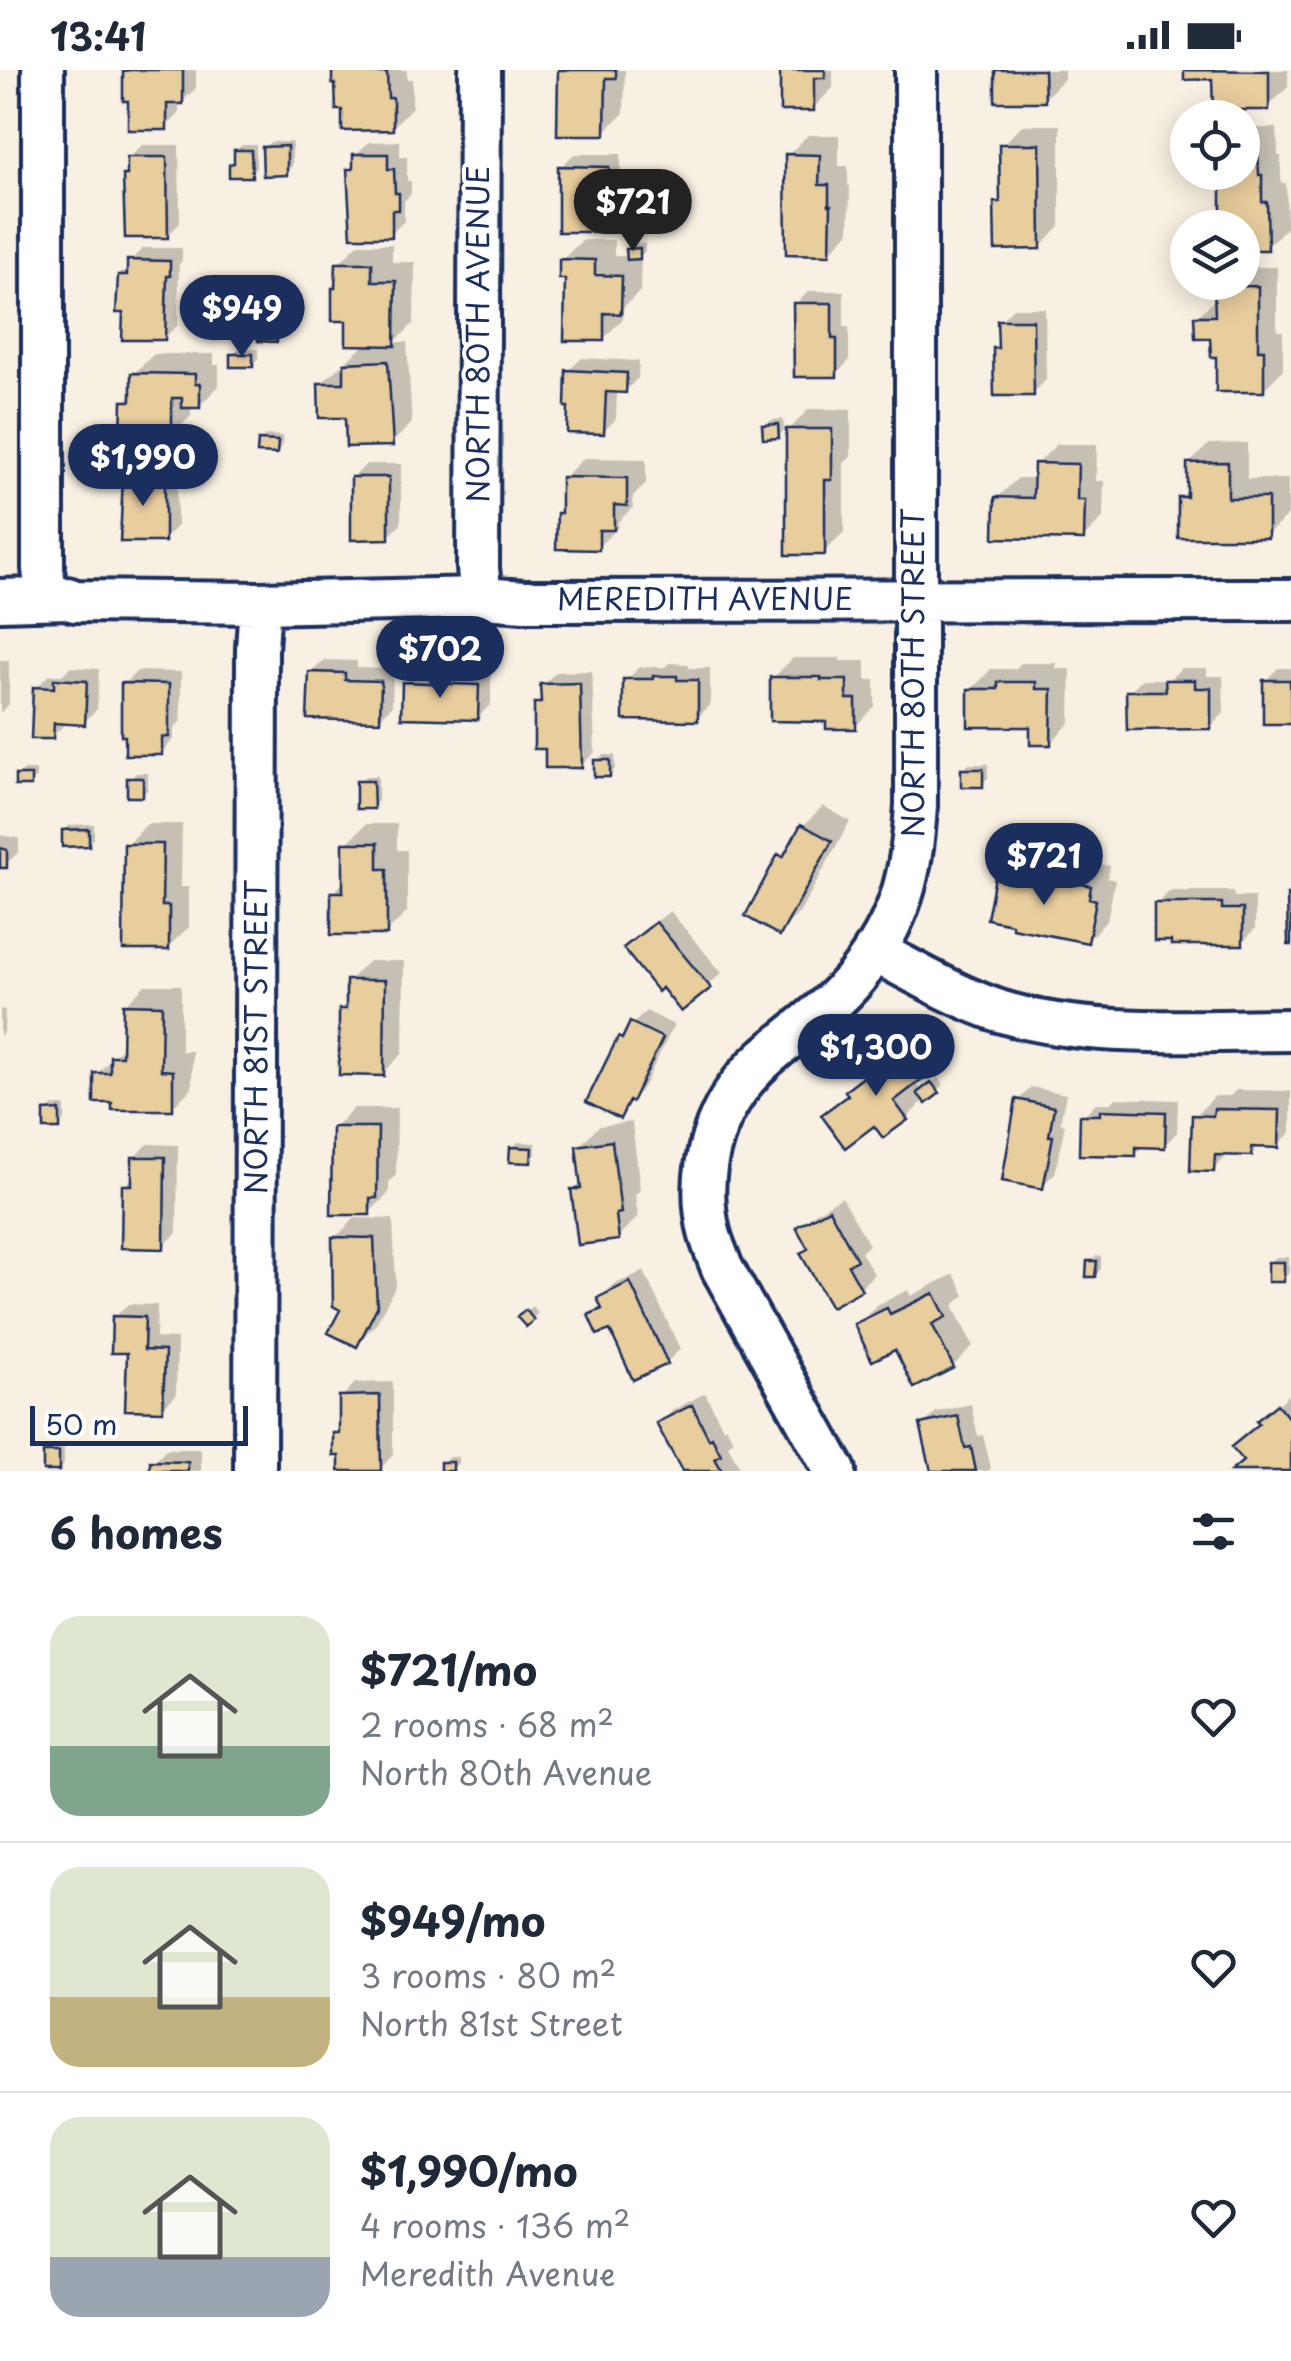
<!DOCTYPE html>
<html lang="en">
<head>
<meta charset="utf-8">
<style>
	:root { --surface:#fff; --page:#f2f2f3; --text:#1f2937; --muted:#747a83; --line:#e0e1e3; --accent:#1b2f5e }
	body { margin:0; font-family:"Playpen Sans",sans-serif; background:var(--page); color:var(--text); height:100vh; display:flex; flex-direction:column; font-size:38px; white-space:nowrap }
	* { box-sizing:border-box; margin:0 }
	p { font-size:32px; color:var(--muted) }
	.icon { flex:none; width:55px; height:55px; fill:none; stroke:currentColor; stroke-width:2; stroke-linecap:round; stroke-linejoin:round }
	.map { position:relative; height:1401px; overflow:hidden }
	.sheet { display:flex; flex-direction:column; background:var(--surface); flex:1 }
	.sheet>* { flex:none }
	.controls { position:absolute; left:1170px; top:30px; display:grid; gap:20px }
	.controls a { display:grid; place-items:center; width:90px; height:90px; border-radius:50%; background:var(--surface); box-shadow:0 5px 25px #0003; font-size:50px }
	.scale { position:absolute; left:30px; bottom:25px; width:218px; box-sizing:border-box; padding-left:10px; border:5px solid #1b2f5e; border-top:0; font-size:28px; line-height:35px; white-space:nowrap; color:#1b2f5e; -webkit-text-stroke:8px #fff; paint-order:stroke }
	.price { position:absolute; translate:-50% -85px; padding:0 22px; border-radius:35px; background:var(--accent); color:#fff; font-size:32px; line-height:65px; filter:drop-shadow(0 2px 5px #0008) }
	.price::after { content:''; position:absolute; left:50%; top:60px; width:30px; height:22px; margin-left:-15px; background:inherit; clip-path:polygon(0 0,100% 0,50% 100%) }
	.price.active { background:#222; color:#fff }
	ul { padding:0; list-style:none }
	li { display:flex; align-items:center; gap:30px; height:250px; padding:0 50px }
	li+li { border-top:2px solid var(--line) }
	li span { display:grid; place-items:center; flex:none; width:280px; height:200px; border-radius:30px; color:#555 }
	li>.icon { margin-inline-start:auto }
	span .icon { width:120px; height:120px; fill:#fffc; stroke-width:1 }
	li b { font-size:42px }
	h2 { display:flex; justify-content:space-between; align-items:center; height:120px; padding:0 50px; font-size:42px }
	.status { display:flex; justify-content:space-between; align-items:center; height:70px; padding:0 50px; background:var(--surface); direction:ltr }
	.status svg { height:28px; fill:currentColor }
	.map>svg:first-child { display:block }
	.shadow { fill:#0003 }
	.building { fill:#e8cd9d; stroke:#1b2f5e; stroke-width:2.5 }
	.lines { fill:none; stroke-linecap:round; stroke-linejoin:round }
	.minor-casing { stroke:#1b2f5e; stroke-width:48 }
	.minor { stroke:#fff; stroke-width:40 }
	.labels { text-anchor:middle; stroke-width:8; stroke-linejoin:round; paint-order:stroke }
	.street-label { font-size:30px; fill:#1b2f5e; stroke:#fff }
</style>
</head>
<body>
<div class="status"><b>13:41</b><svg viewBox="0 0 49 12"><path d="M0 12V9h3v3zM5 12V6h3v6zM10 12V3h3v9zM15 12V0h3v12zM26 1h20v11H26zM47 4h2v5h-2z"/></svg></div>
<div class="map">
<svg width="1291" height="1401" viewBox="0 0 1291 1401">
	<rect width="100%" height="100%" fill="#f8f0e2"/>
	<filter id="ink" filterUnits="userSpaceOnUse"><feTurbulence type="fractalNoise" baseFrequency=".01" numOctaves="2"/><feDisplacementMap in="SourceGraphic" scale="20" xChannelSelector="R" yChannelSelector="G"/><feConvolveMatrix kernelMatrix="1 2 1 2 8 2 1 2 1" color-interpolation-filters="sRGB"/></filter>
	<g filter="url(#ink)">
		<path class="shadow" d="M128 0H196V18L182 32H179V44L166 57 131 29 126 2Z
			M335 0H407V9H412V37L392 58 344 37Z
			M560 0H625L624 43 603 63Z
			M782 0H833V18L813 38Z
			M998 0H1064V9L1044 29Z
			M1186 0H1288V17L1268 37 1215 7H1187Z
			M1022 55H1060V157L1040 177 997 133 1002 128V76Z
			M1244 58H1277L1278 86H1281V113H1286L1287 157 1267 177 1242 102Z
			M808 65H839V96H848V116H850L849 162 829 183 788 85Z
			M400 71V86H407V111H411V124L404 131V151L391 164 349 100 355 93V85L369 72Z
			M270 72H292V96L286 102 264 78Z
			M142 75H179L180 153 167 166 126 106 129 103V88Z
			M242 75H256V98L250 104 231 95 236 89V81Z
			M574 84H621L620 146 607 160 561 97Z
			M582 170H614V186H629V180L635 174 645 173V181L641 185 640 221 623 238V249L603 269 568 207 562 190Z
			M358 174H392V192H415L414 253 395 272H407L412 353 392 373 348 345 320 314 367 273 348 248 338 194Z
			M143 178H182V191L179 194 178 255 164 268 125 241 120 206 130 196V191Z
			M1242 197H1277V261H1283V300L1263 320 1197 247 1217 227V218L1222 212H1242Z
			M809 221H844V257H849V291L836 304 796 234Z
			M1013 238H1045L1046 310 1033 323 996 279 1000 275V251Z
			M267 253H282V263L276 269 261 259Z
			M239 279H258V289L252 295 233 285Z
			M154 284H214V295H219V316L199 336H191V346L171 366 124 332 133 323V304Z
			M582 288 639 291 638 308 625 321H617L616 349 603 362 568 301Z
			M809 339H851V387L844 393V462L824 482 789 360Z
			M783 349 784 360 778 366 765 356 771 350Z
			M266 365 283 366 282 376 276 382 260 371Z
			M1247 373V409H1288V445L1267 465 1180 428 1189 419V394L1209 374Z
			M1057 374H1097L1096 411H1104L1103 448 1083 468 997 428 1018 408H1036L1037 394Z
			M584 388 646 389V413L633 426V437L618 452V457L598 477 559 444 563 440V408Z
			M138 394H177V456L164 469 125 407Z
			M366 394H401V454L388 467 353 408Z
			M793 588H840V591H866V610H875V636L855 657 828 649 773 608Z
			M0 590H9V634L0 643Z
			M324 590 357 591V598L393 599 392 636 379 649 311 603Z
			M669 593 689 594V598H710V635L697 648 626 611 639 597H665Z
			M1021 593H1056V599H1071L1070 653 1050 673 1032 655 971 620 991 599H1015Z
			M70 597 99 599 97 639 84 652 66 653 52 667 36 618 49 605H62Z
			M1181 598H1207V606H1223L1224 643 1210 657 1129 622 1142 609H1170Z
			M1278 598H1291V651L1265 652V611Z
			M418 600 491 602V634L478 647 404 613Z
			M137 601 181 602V651L174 658V669L161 683 124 614Z
			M592 601 595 682 581 696 547 676 537 634 543 628V615L556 602Z
			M603 685H615V699L609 705 597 691Z
			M969 694H988V708L982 714 963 700Z
			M24 700H36V707L30 713 18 706Z
			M136 703H148V719L142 725 130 709Z
			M365 706H378V731L372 737 359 712Z
			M823 736 850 751 800 842 779 863 780 786 793 773 803 756Z
			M94 754V768L88 774 64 761 70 755Z
			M147 754H182L181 817H189V857L168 877 127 775Z
			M366 754H397V780H407V842L386 863 333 823 346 810V774Z
			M0 765 19 768V782L0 799Z
			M1018 788 1060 797 1069 788 1110 796 1107 808 1115 810 1107 850 1087 871 998 809Z
			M1170 821H1234V827H1255V859L1242 872 1157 834Z
			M670 841 722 903 682 938 639 865Z
			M369 891H404L403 983 383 1003 342 940 348 934V911Z
			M145 915H181V981H192V1018L172 1038 97 1004 125 974V935Z
			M0 939 5 940 4 962 0 966Z
			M646 941 674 955 644 1016 620 1046V968Z
			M928 957 947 983 915 1012 922 1021 938 1008 944 1015 938 1021 925 1029 907 1048 884 1065 874 1052 824 1046 869 1001Z
			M1031 1017 1066 1024 1060 1053 1065 1054 1055 1103 1042 1116 1018 1031Z
			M1236 1020 1291 1021V1062L1278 1075H1260L1251 1084 1230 1083 1213 1100 1195 1046 1215 1026H1230Z
			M1116 1028 1178 1030 1177 1062 1164 1076 1144 1075 1135 1084 1083 1046 1096 1033H1111Z
			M53 1036H65V1050L59 1056 47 1042Z
			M354 1038H397L396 1105 389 1112V1123L369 1143 334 1058Z
			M632 1052 640 1120 635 1125 638 1147 618 1167 574 1120 583 1112 578 1077 599 1056Z
			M518 1072 536 1073V1084L530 1090 512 1078Z
			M148 1074 178 1075 177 1163 163 1176 124 1116 134 1106V1088Z
			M842 1127 869 1175 861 1182 874 1204 860 1218 803 1183 810 1177 799 1157 813 1144Z
			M355 1148 393 1149 396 1215 376 1254 356 1274 344 1239 335 1168Z
			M1096 1186H1101V1199L1095 1205 1090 1192Z
			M1276 1187H1289V1203L1283 1209 1270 1193Z
			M644 1201 680 1279 667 1292 591 1246 602 1234 600 1228 613 1215Z
			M954 1204 965 1225 953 1236 973 1276 953 1296 897 1277 857 1255 877 1235 908 1220 911 1226Z
			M128 1234 157 1235 156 1268 177 1269 176 1325 162 1338 129 1281 115 1247Z
			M533 1236 538 1243 526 1254 521 1247Z
			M393 1312V1385L380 1399 336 1364 342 1358V1327L355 1313Z
			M1291 1322V1401H1234L1245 1389 1235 1377Z
			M705 1323 723 1358 726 1356 733 1370 728 1375 741 1401H684L660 1354 673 1340Z
			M971 1334 978 1366 983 1365 991 1398 988 1401H934L923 1355 936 1342Z
			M52 1377H64V1394L58 1400 46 1383Z
			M166 1379H201V1401H153V1392Z
			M448 1387H458V1393L452 1399 442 1393Z"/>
		<path class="building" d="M131 0H183V34H167V60H128V31H123V1Z
			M332 0H372V3H387L388 28H393V60L342 61V40H336L335 14H332Z
			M558 0H616V8H606L605 65H557Z
			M780 0H825V8H814V41H780Z
			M995 0H1044L1045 32H995Z
			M1184 0 1269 1V40H1213L1212 9 1184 10Z
			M999 74H1040L1041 179 995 180 994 132H1000Z
			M287 76V105L263 106 262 77Z
			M1242 77H1258L1259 105H1262V132H1267L1268 180H1242V158H1221V102H1242Z
			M234 80H251L252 107H229V94L234 93Z
			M353 84H388V99H394L395 123H399V140H392V167H351L347 99H353Z
			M785 84 820 85 819 115H829V135H831L830 185 786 184Z
			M127 87H167L168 168H125L123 105H127Z
			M558 96 609 97 608 162H558Z
			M640 178V189L627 190 626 179Z
			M559 189 595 190V205L622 206 621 244 604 243V271H564L565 209H559Z
			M127 190 170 191V206H167L165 270H122L123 243H116L118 205H127Z
			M336 193H372V211H396L395 276 346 275V251H332V218H335Z
			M1258 216V280H1264V322H1216V287H1211L1210 268H1195L1194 246H1215L1214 217Z
			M793 233H832V269H837V307H794Z
			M997 250H1033L1034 326H994L993 278H998Z
			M258 258H277V272L258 271Z
			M230 284H253V297H230Z
			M388 291 393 376 346 377 345 348H319L318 313H344V293Z
			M566 300 627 303 626 323 606 322 604 364 567 363 568 337H565Z
			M131 303 195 304V314H200V338H182V328H172V369L121 368 122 331H131Z
			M778 354 779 368 763 369 762 355Z
			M786 359H832V410H825V485H786Z
			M258 370 278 371 277 384 257 383Z
			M1228 392V428H1268V468H1178V427H1187V393Z
			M1034 393 1078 394 1077 430H1085L1084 470 994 468 995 427 1033 428Z
			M123 406H165V472H120Z
			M351 407H389V469L351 470Z
			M561 407 627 408V436L614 435V460H599V480L556 479 557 443H561Z
			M309 602 345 603V610L381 611 380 651 307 649Z
			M653 606H677V610H698V651L623 650V609H653Z
			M770 607H821V610H847V629H856V659H826V652L770 651Z
			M54 609 87 611 85 655 54 653 53 669H31L33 617 54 618Z
			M1165 610H1195V618H1211V659L1127 660 1126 621H1166Z
			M1263 610H1290L1291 654H1263Z
			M402 612 479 615 478 650 401 648Z
			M998 612H1036V619H1052L1051 675H1030V657H968V619H998Z
			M121 613 169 614V667H162V685H125V666H121Z
			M580 613 582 698H545V679H534V633H541L540 614Z
			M594 690H610V707H594Z
			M961 699H983V717H961Z
			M15 705H31V716H15Z
			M127 708H143V727H127Z
			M356 711H373L374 739H356Z
			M801 754 832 771 780 866 745 846 778 784 783 787Z
			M89 759V776L62 777V760Z
			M343 773H378V799H387V865H331V822H343Z
			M124 774H163L162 836H169V880H123Z
			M0 778 7 780V798H0Z
			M995 807 1045 817 1046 807 1091 816 1089 828 1096 830 1088 873 1012 858V854L987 849Z
			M1287 825H1291V875H1288Z
			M1154 833H1222V839H1243V875H1171V871H1154Z
			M656 852 711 918 681 942 662 918 658 922 623 878Z
			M346 910H385L384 1006 339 1005V939H346Z
			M123 934 162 935 161 1000 173 1001V1040H112V1033H94V1003H110V986H122Z
			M630 952 663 968 632 1032 629 1031 620 1049 586 1032 618 967 622 969Z
			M906 975 928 1005 894 1031 908 1050 883 1068 874 1056 845 1078 821 1045 848 1025 845 1021Z
			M931 1012 940 1023 926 1034 917 1023Z
			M1016 1029 1054 1037 1049 1066H1053L1043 1119 1002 1111Z
			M1214 1039 1280 1040 1279 1078 1252 1077V1086L1215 1085 1214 1102 1190 1101 1192 1045 1213 1046Z
			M60 1040V1059H44V1041Z
			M1100 1040 1166 1042 1165 1078 1136 1077V1086L1079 1085 1080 1045H1100Z
			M332 1057H378L377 1128H370V1145H331Z
			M612 1071 621 1143 616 1144 619 1170 578 1175 571 1119H581L576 1076Z
			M510 1077 532 1078 531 1093 509 1092Z
			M132 1087H165L164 1179 121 1178 122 1115H132Z
			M829 1139 857 1190 848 1195 862 1220 831 1237 800 1183 808 1179 796 1157Z
			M332 1167 374 1168 377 1237 357 1277 328 1263 340 1240 333 1236Z
			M1087 1191H1097L1095 1207H1086Z
			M1268 1192H1284V1212H1268Z
			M630 1212 668 1294 633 1310 610 1260 597 1265 588 1245 602 1239 597 1228Z
			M934 1223 946 1247 932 1254 954 1298 914 1318 895 1280 872 1291 854 1254 887 1238 890 1244Z
			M526 1240 534 1250 526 1257 517 1247Z
			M112 1246 145 1247 144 1280 165 1281 163 1341 125 1340 127 1283H111Z
			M380 1325 381 1401H339V1386H333V1363H339V1326Z
			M1277 1334 1291 1351V1401H1231L1243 1391 1231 1377 1259 1354 1256 1351Z
			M692 1335 709 1369 712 1367 721 1385 715 1388 722 1401H682L656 1353Z
			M958 1346 965 1378 971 1377 976 1401H931L920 1354Z
			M43 1382H59V1401H43Z
			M150 1391 188 1392V1401H150Z
			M440 1392H453V1401H440Z"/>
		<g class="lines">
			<defs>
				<path id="minor" d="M43 0V498L46 528
					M480 0 478 498 481 528
					M0 530 67 528 75 531 260 533 481 528 525 531 1291 530
					M874 881C915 902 955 926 999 941 1088 969 1198 960 1291 960
					M255 1401 257 579 260 533
					M835 1401 722 1198C718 1187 712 1174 709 1162 694 1097 716 1032 765 988 796 961 831 938 857 906 901 851 912 804 916 735V0"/>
			</defs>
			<use href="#minor" class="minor-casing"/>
			<use href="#minor" class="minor"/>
		</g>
	</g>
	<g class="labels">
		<g class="street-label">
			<text transform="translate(479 264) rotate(-90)" y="10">NORTH 80TH AVENUE</text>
			<text x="705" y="540">MEREDITH AVENUE</text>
			<text transform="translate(914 603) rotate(-90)" y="10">NORTH 80TH STREET</text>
			<text transform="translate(257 967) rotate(-90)" y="10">NORTH 81ST STREET</text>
		</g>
	</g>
</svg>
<div class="controls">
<a><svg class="icon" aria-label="locate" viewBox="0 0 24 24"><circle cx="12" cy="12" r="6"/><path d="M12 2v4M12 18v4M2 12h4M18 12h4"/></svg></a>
<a><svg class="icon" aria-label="layers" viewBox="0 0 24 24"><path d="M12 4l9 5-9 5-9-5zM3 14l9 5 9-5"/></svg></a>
</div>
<div class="scale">50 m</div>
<b class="price active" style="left:633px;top:184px">$721</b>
<b class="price" style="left:242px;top:290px">$949</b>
<b class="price" style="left:143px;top:439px">$1,990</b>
<b class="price" style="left:440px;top:631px">$702</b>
<b class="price" style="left:1044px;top:838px">$721</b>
<b class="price" style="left:876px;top:1029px">$1,300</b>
</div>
<section class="sheet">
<h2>6 homes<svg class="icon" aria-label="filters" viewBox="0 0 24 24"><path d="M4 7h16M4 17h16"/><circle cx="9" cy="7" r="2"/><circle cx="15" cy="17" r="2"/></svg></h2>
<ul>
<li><span style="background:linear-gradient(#dfe7d0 65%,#7fa58c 0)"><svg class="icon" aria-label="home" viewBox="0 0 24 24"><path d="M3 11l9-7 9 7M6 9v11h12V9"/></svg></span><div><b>$721/mo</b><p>2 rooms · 68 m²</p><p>North 80th Avenue</p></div><svg class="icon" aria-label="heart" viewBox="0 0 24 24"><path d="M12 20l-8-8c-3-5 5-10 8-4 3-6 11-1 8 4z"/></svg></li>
<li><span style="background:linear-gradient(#dfe7d0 65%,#c2b280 0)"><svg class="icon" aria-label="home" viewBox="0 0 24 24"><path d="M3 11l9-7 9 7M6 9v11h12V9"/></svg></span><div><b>$949/mo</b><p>3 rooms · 80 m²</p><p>North 81st Street</p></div><svg class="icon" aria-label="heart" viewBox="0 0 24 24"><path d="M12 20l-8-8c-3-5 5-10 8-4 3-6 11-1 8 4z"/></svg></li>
<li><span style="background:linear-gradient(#dfe7d0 70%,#9aa5b1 0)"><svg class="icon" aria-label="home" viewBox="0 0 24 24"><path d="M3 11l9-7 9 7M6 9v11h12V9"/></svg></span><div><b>$1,990/mo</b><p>4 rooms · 136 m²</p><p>Meredith Avenue</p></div><svg class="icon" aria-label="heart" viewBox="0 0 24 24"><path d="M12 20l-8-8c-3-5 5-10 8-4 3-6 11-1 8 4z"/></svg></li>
</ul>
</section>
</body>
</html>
